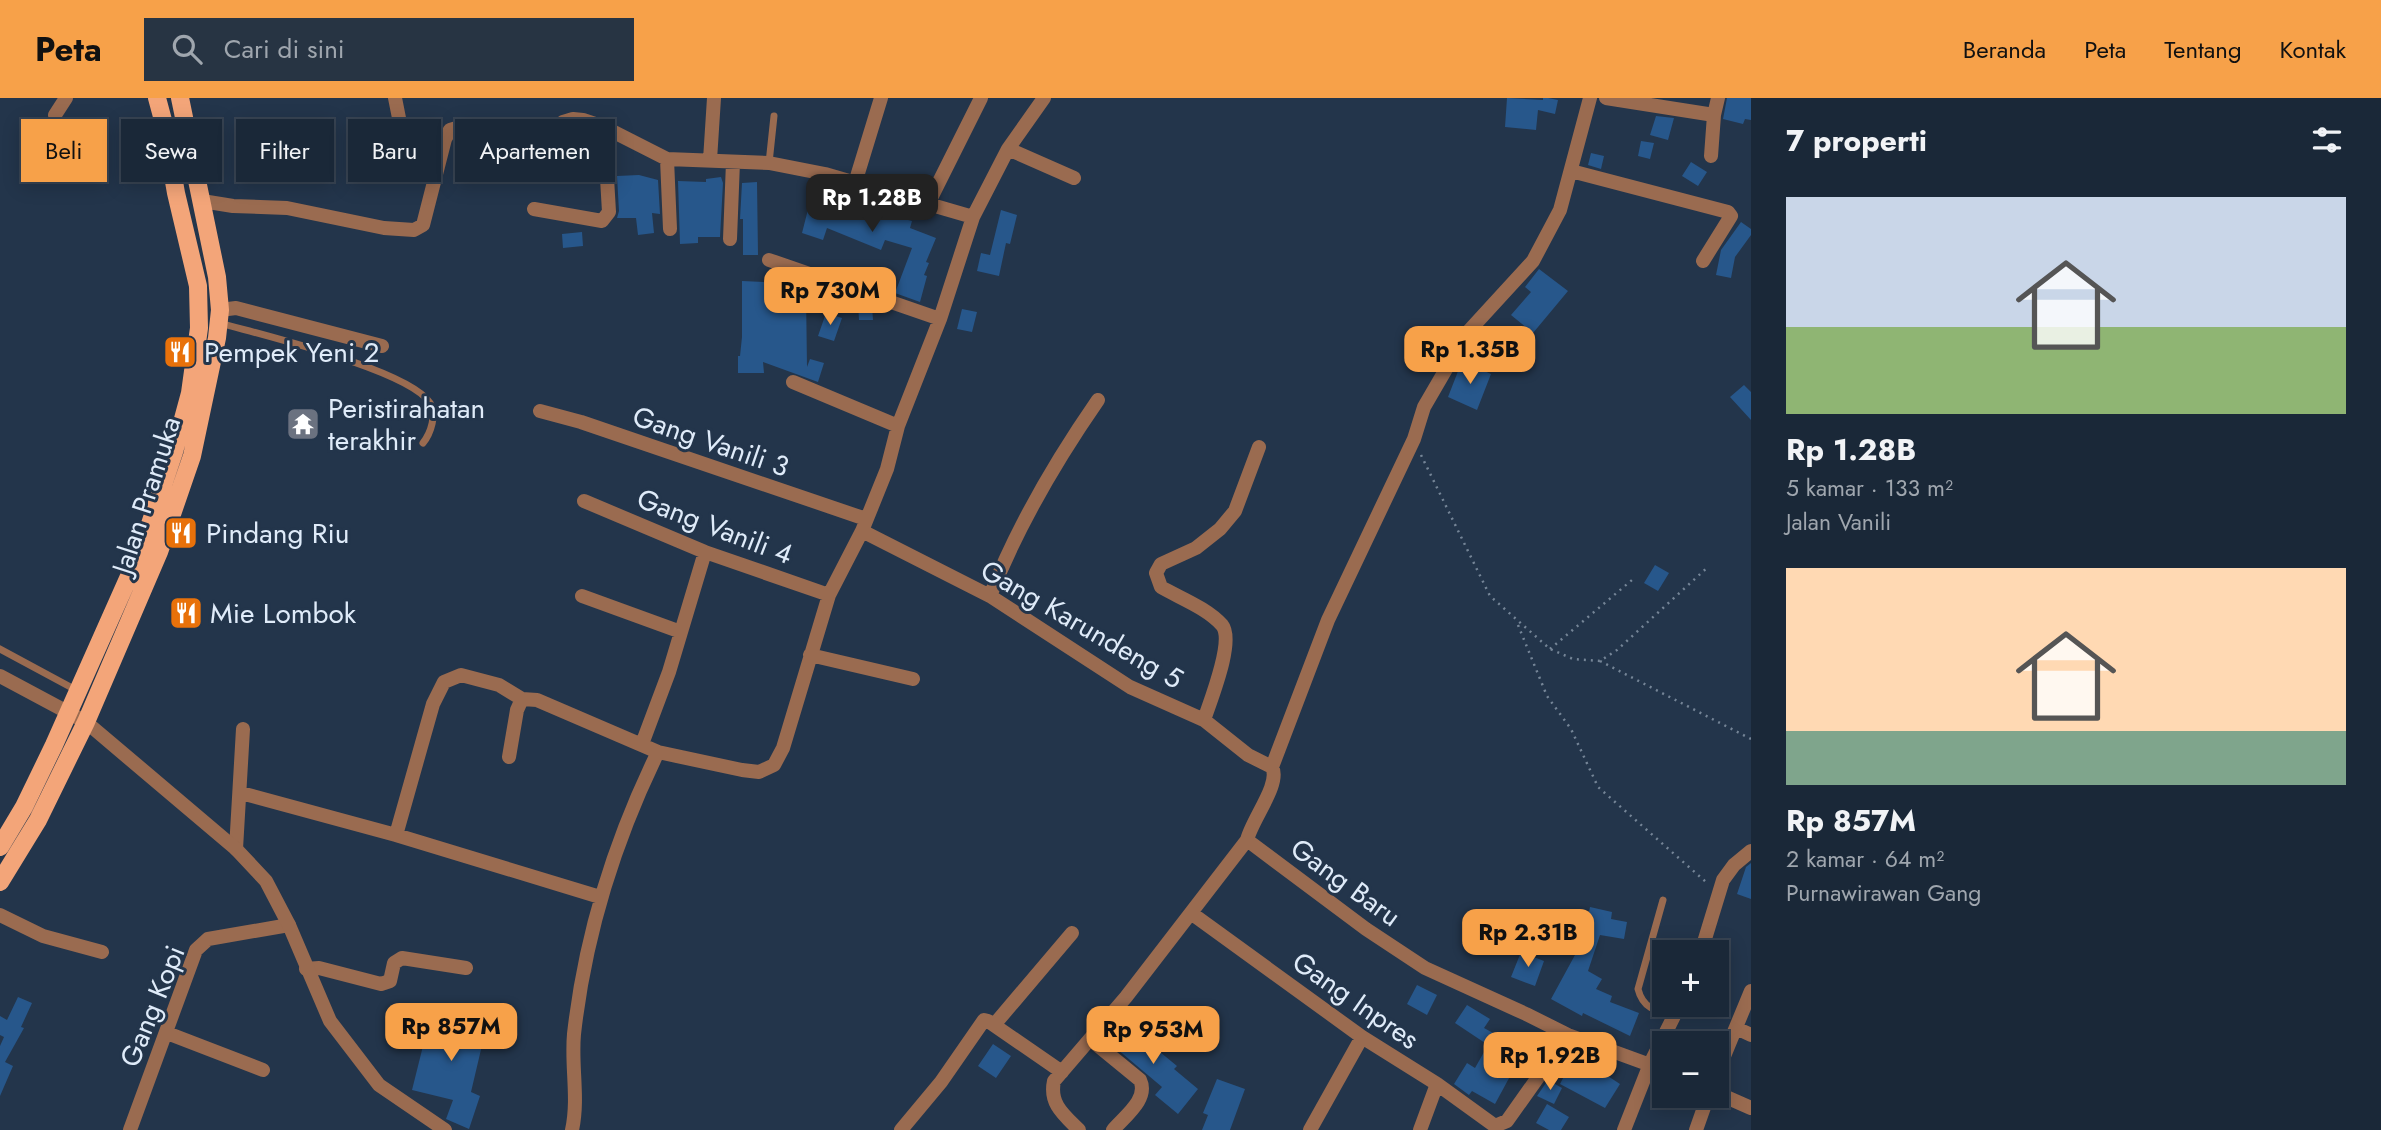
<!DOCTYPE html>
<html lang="id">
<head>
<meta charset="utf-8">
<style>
	:root { --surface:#1a2838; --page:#273443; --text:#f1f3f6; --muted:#9fa6ae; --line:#384453; --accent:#f7a149 }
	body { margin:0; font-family:Jost,sans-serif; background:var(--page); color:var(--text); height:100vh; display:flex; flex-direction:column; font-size:26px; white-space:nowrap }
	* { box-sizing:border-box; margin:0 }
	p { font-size:23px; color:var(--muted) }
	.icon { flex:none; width:38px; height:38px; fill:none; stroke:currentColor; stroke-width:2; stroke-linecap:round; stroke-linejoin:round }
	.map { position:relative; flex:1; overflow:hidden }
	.panel { display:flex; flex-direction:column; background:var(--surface); width:630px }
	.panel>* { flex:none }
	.guide { position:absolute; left:21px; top:21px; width:665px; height:63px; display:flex; gap:14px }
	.fabs { position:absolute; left:1652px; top:842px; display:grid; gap:14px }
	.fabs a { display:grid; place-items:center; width:77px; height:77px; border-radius:0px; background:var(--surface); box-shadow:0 4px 18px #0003,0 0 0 2px var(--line); font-size:35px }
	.price { position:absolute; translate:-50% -60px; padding:0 16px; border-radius:14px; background:var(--accent); color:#111; font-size:23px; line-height:46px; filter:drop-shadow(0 2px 4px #0008) }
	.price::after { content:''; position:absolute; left:50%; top:42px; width:21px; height:16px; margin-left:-10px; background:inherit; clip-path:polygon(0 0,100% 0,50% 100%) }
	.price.current { background:#222; color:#fff }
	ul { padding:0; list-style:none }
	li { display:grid; align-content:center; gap:14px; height:371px; padding:0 35px }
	li span { display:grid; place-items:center; height:217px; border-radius:0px; color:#555 }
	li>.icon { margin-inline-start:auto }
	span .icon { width:126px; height:126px; fill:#fffc; stroke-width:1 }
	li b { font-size:30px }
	h2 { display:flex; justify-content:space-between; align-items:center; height:84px; padding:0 35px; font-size:30px }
	.tag { padding:0 24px; border-radius:0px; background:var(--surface); box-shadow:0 4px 18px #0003,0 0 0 2px var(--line); font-size:24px; line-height:63px }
	.tag.current { background:var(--accent); color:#111 }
	header { display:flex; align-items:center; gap:42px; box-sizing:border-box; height:98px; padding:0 35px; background:var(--accent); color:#111 }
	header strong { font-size:33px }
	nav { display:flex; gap:38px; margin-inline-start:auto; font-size:24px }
	.search { width:490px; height:63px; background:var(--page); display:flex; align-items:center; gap:18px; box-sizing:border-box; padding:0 24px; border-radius:0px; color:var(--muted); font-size:26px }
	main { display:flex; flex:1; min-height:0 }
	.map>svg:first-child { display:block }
	.building { fill:#27578b }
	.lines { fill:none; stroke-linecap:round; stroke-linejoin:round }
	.path { stroke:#758597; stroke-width:2.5; stroke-dasharray:2 5; stroke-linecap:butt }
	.service { stroke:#9a6b50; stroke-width:7 }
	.minor { stroke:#9a6b50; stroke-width:14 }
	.tertiary { stroke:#9a6b50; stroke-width:14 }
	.primary { stroke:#f3a579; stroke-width:18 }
	.labels { text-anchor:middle; stroke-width:6; stroke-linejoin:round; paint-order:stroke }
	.poi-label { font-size:28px; fill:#dfebf9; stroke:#23354b; text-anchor:start }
	.street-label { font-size:28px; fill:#dfebf9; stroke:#23354b }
</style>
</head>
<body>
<header>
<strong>Peta</strong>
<div class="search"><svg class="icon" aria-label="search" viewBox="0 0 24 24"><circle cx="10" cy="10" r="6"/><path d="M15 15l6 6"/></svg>Cari di sini</div>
<nav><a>Beranda</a><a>Peta</a><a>Tentang</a><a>Kontak</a></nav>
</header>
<main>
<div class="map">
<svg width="1751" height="1032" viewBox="0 0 1751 1032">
	<rect width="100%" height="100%" fill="#23354b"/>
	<path class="building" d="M1507 0 1543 2V0H1548L1558 2 1555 16 1538 12 1536 32 1505 29Z
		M1727 0H1751V22L1745 21 1743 26 1723 21Z
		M1656 18 1674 20 1668 42 1650 37Z
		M1641 43 1654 45 1650 61 1638 58Z
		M1591 55 1604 58 1601 71 1588 67Z
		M558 61H572V67L593 68V84L559 83Z
		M1691 64 1707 74 1698 88 1682 78Z
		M639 77 658 82 660 116 652 115 654 135 638 137 636 120H617L619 113 617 78Z
		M721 79 723 85 720 139H698V145L680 146 678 83 706 84V81Z
		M757 84 758 157H743V121H740L742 85Z
		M813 92 878 106 877 109 893 115 892 118 912 123 910 130 936 140 926 164 929 165 924 177 927 178 920 204 895 195 912 150 885 142 881 152 827 130 823 142 802 135Z
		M1001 112 1017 117 1010 146 1006 145 999 178 977 173 981 155 990 157Z
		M1741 124 1751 131V137L1735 159 1731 180 1716 177 1721 152Z
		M582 134 583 148 563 150 562 136Z
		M1539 171 1568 193 1533 235 1511 217 1531 194 1525 189Z
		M742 183 784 185V192L806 194 807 269 810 261 824 265 818 284 763 264 764 275H738V258H740L742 239Z
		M858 205 872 208 873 222H859Z
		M962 211 977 214 972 234 957 231Z
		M826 215 842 220 834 243 818 238Z
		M1462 263 1491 276 1477 312 1448 299Z
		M1744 287 1751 294V322L1730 299Z
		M1655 467 1669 475 1658 493 1644 485Z
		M1751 765V801L1737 796 1746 769Z
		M1590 809 1612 814 1611 821 1627 824 1624 841 1600 837 1588 873 1602 881 1596 891 1612 898 1610 904 1639 915 1630 938 1583 915 1582 918 1551 901 1575 857 1573 856 1579 840 1583 841Z
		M1521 854 1544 863 1535 888 1511 879Z
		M1417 887 1437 897 1427 917 1407 906Z
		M18 899 32 905 21 929 24 930 5 964 13 968 0 998V948L4 939 0 937V918L7 922Z
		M1467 907 1490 921 1484 930 1513 946 1511 953 1521 958 1495 1006 1472 993 1469 997 1454 986 1467 965 1475 970 1488 947 1455 925Z
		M433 908 466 917 465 921 487 926 471 994 480 998 469 1031 446 1021 453 1002 412 992Z
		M1120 921 1177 968 1174 971 1198 991 1178 1016 1155 997 1162 989 1104 940Z
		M993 946 1011 958 996 980 978 968Z
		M1578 951 1593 958 1588 965 1620 986 1605 1010 1560 986Z
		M1217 981 1245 991 1230 1032H1202L1208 1017 1203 1015Z
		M1548 982 1562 990 1554 1006 1537 998Z
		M1547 1006 1569 1019 1561 1032H1549L1536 1025Z"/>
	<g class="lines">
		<path class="path" d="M1421 357 1490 498 1550 551 1573 561 1600 563 1617 552 1709 468
			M1518 527 1547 598 1571 631 1598 689 1706 784
			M1550 551 1632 482
			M1600 563 1751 641"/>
		<path class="service" d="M769 65 774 18
			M220 225C262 237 409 272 430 305 437 316 431 335 423 345
			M0 551 76 592
			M1663 802 1638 891C1643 911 1656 913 1675 917"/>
		<path class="minor" d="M395 0 400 25 401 62
			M1606 0 1714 17
			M55 17 66 0
			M1008 51 1074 80
			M1711 58 1714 17 1718 0
			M667 61 670 131
			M710 62 714 0
			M1571 73 1728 114 1731 118 1703 163
			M855 85 881 0
			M202 103 233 108 287 110 384 130 414 132 423 127 445 41 450 32 460 29 531 43 541 41 563 24 573 21 583 22 604 29 667 61 769 65 825 76 973 119
			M928 106 981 0
			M534 111 602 123 609 114 604 29
			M730 141 733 64
			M769 162 940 221
			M220 212 236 210 382 248
			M793 284 898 328
			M540 313 581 324 866 421
			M584 403 705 454 829 497
			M862 433 990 498 1130 589 1204 622 1248 657 1272 669
			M582 498 681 534
			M990 498C1018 427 1055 364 1098 302
			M810 557 913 581
			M0 578 86 624
			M1204 622C1210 603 1235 543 1222 527 1207 510 1180 500 1161 489L1156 475 1161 466 1196 450 1220 431 1235 413 1259 349
			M642 646 669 574 705 454
			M509 659 517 612 522 601 537 602 658 654 742 672 759 674 774 667 783 650 829 497 862 433 887 371 898 328 940 221 973 119 1008 51 1044 0
			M241 695 396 737 600 799
			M396 737 433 606 444 584 461 577 499 587 522 601
			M1247 742 1366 831 1425 870 1526 916 1568 937 1664 972
			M236 751 243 631
			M1191 815 1362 939 1437 986 1495 1028 1507 1023 1568 937
			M0 817 43 838 102 854
			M1701 854 1723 782 1734 767 1751 753
			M306 871 319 870 381 886 390 883 394 865 402 860 466 870
			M994 927 1072 835
			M1736 930 1751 937
			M167 935 263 972
			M1090 941 1140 982C1149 1001 1125 1018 1113 1032
			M1717 975 1751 893
			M1717 995 1751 1010
			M130 1032 196 852 208 841 289 827
			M572 1032C579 1000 571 968 574 936 585 838 615 742 658 654
			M901 1032 941 984 984 922 988 923 1062 974
			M1079 1032C1064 1017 1049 1006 1054 983L1126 899 1247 742C1252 721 1281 686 1272 669L1328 522 1414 341 1424 309 1467 235 1533 163 1560 112 1590 0
			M1310 1032 1362 939
			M1420 1032 1437 986
			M1624 1032 1650 966 1680 906
			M1696 1032 1708 998"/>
		<path class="tertiary" d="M86 624 236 751 266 783 289 827 330 923 379 987 445 1032"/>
		<path class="primary" d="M0 749 24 709 54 647 143 447 174 354 190 295 199 230 198 188 176 95 164 26 157 0
			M0 784 38 722 86 624 159 454 192 358 217 240 220 212 217 179 180 0"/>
	</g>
	<defs>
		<symbol id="restaurant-square" viewBox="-11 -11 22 22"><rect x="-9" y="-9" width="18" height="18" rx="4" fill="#e8710a" stroke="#23354b"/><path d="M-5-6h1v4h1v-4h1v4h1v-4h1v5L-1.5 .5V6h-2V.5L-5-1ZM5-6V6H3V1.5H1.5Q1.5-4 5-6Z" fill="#fff"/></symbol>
		<symbol id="temple-square" viewBox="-11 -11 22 22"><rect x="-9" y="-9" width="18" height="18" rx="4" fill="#6b7280" stroke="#23354b"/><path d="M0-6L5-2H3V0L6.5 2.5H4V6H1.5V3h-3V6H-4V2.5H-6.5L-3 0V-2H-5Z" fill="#fff"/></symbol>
	</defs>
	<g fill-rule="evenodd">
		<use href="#restaurant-square" x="161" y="235" width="38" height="38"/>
		<use href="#temple-square" x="284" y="307" width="38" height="38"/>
		<use href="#restaurant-square" x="162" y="416" width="38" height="38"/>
		<use href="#restaurant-square" x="167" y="496" width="38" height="38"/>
	</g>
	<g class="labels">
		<g class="poi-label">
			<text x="204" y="264">Pempek Yeni 2</text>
			<text x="328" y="320">Peristirahatan<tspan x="328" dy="32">terakhir</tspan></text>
			<text x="206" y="445">Pindang Riu</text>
			<text x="210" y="525">Mie Lombok</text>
		</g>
		<g class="street-label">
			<text transform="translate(711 343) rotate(19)" y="10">Gang Vanili 3</text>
			<text transform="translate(146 397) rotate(-72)" y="10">Jalan Pramuka</text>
			<text transform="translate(715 428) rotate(21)" y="10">Gang Vanili 4</text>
			<text transform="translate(1082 526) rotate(30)" y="10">Gang Karundeng 5</text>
			<text transform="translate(1346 784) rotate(36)" y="10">Gang Baru</text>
			<text transform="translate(1356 902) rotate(35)" y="10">Gang Inpres</text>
			<text transform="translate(152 908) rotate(-68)" y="10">Gang Kopi</text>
		</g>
	</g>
</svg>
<div class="fabs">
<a>+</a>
<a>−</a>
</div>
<b class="price current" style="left:872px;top:136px">Rp 1.28B</b>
<b class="price" style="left:830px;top:229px">Rp 730M</b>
<b class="price" style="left:1470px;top:288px">Rp 1.35B</b>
<b class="price" style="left:1528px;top:871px">Rp 2.31B</b>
<b class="price" style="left:451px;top:965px">Rp 857M</b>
<b class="price" style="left:1153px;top:968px">Rp 953M</b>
<b class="price" style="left:1550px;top:994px">Rp 1.92B</b>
<div class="guide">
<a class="tag current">Beli</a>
<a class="tag">Sewa</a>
<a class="tag">Filter</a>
<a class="tag">Baru</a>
<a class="tag">Apartemen</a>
</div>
</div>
<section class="panel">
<h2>7 properti<svg class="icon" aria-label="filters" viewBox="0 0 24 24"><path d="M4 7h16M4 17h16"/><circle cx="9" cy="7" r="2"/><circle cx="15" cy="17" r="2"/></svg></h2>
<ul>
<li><span style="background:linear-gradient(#c9d6e8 60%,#8fb573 0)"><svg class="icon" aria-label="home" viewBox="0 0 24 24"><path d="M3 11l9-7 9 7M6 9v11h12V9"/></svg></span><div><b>Rp 1.28B</b><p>5 kamar · 133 m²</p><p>Jalan Vanili</p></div></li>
<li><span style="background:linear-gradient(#ffd9b3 75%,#7fa58c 0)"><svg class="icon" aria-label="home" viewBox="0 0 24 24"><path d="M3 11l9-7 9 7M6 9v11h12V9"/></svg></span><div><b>Rp 857M</b><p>2 kamar · 64 m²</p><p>Purnawirawan Gang</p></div></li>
</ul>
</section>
</main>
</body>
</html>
